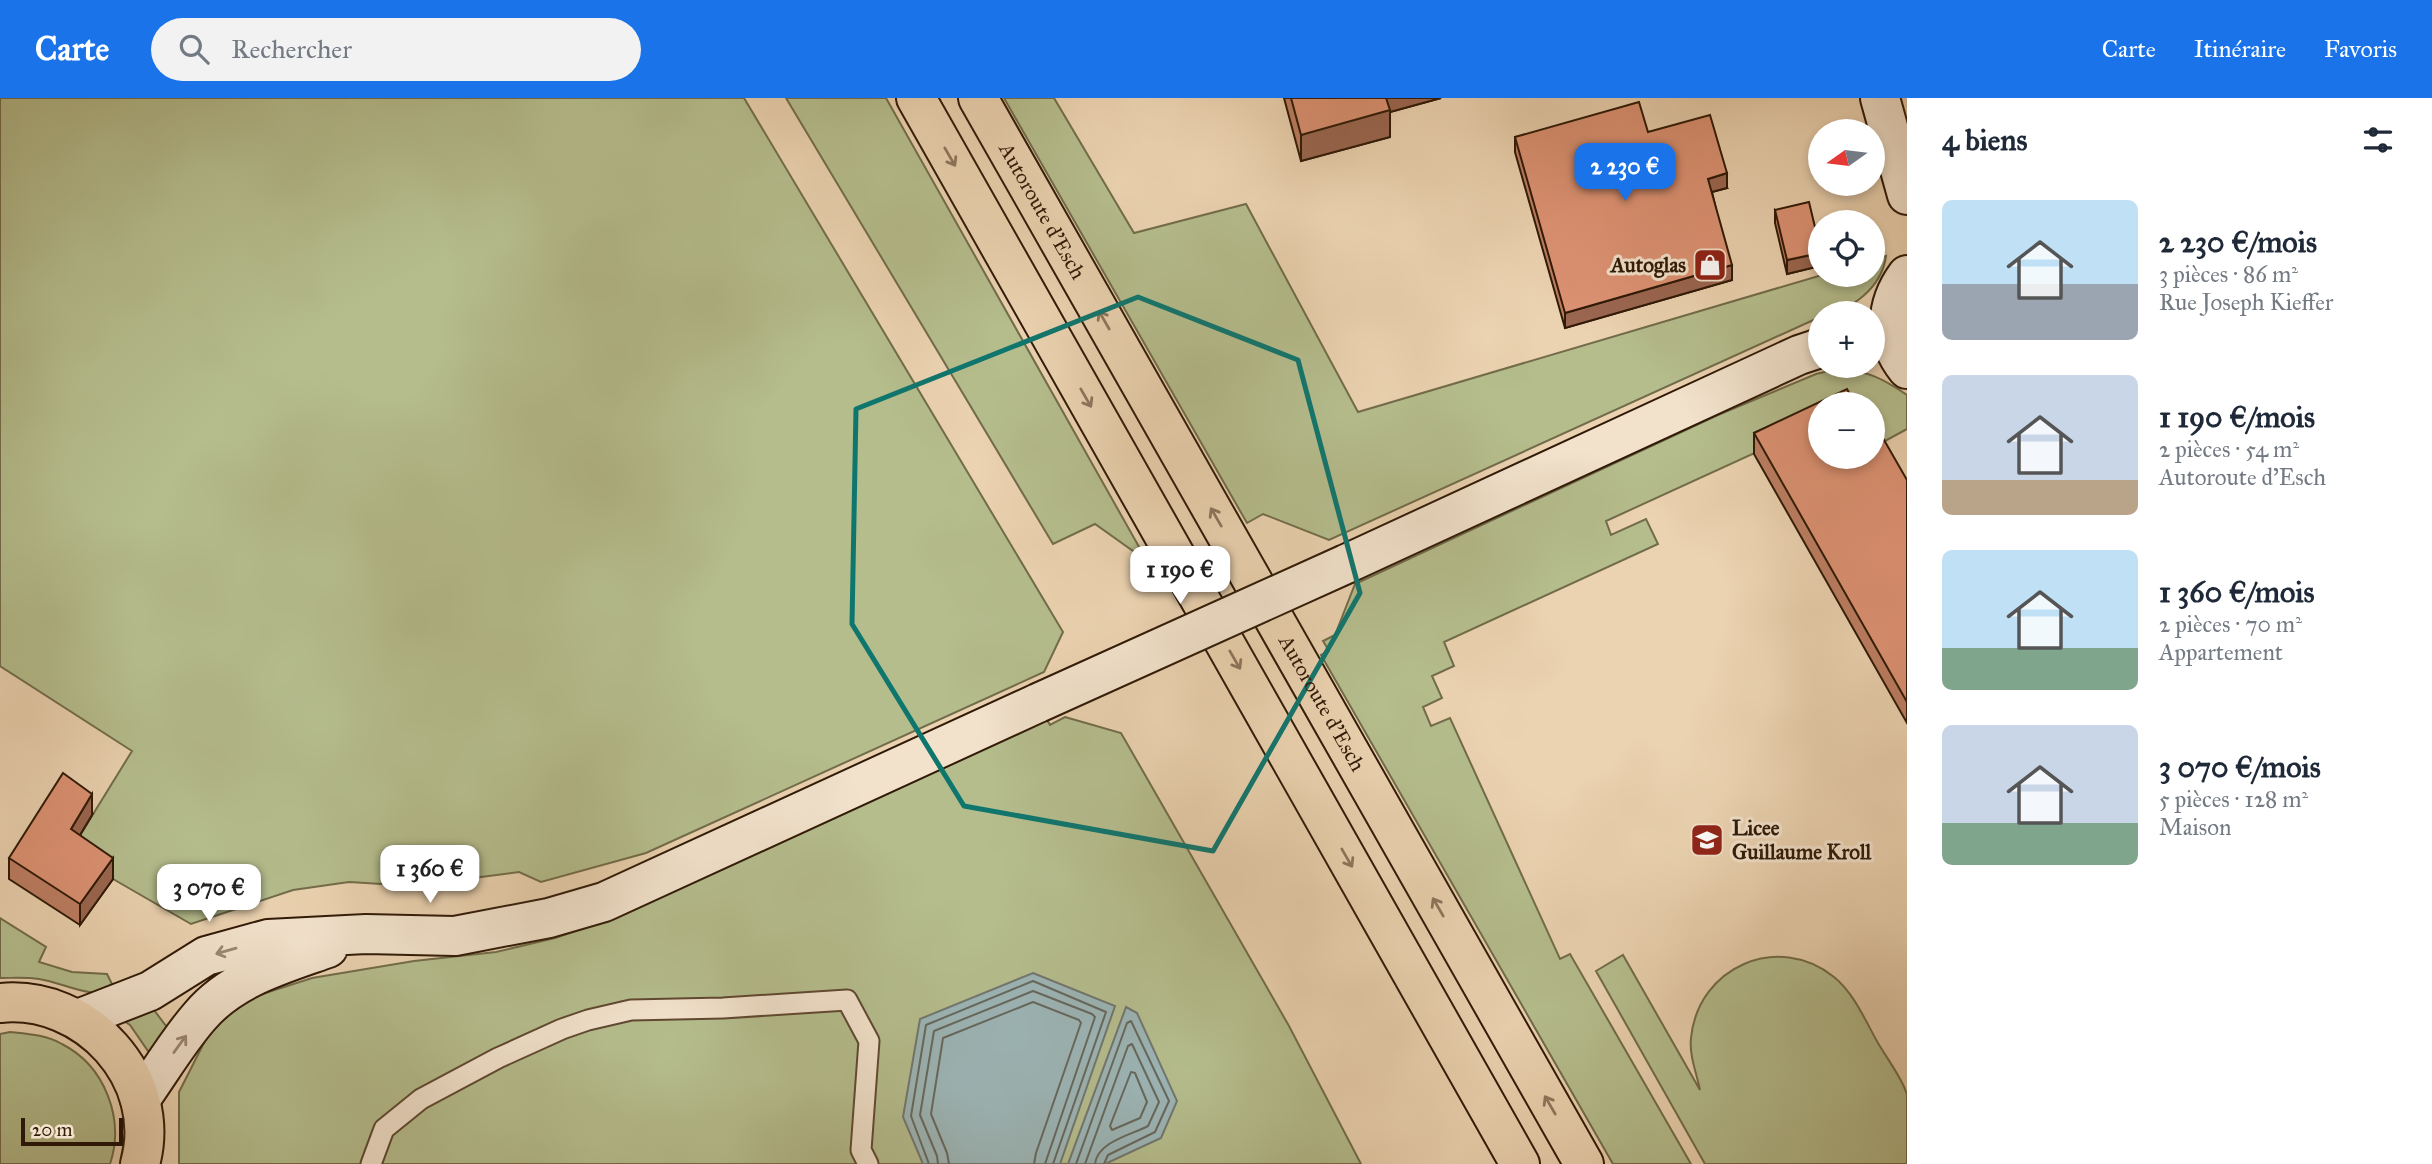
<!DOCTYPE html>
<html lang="fr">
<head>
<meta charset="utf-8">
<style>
	:root { --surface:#fff; --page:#f2f2f3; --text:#1f2937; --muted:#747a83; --accent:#1a73e8 }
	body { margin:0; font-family:"IM FELL Great Primer",serif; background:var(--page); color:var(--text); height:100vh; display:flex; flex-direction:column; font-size:26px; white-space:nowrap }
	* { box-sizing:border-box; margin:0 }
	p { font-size:23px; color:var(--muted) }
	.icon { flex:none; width:38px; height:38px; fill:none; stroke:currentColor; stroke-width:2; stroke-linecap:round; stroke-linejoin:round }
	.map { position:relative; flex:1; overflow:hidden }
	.sheet { display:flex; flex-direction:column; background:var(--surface); width:525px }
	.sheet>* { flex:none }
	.needle { width:46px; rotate:256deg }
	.tools { position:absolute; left:1808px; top:21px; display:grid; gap:14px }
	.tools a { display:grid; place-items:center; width:77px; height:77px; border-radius:50%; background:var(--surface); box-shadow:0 4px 10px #0003; font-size:35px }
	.scale { position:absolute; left:21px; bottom:18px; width:102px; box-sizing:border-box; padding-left:7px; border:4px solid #301a07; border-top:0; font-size:19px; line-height:24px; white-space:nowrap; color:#301a07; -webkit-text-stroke:5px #f2e2cc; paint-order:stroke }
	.price { position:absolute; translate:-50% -60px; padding:0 16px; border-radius:14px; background:#fff; color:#222; font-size:23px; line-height:46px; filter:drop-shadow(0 2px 4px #0008) }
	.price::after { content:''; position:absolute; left:50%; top:42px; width:21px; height:16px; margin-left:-10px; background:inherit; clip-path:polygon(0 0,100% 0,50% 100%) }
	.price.selected { background:var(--accent); color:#fff }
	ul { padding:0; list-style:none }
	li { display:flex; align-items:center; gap:21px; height:175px; padding:0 35px }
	li span { display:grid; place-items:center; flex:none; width:196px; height:140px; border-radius:10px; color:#555 }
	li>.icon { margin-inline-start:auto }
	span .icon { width:84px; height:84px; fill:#fffc; stroke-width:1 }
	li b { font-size:30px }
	h2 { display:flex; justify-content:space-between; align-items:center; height:84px; padding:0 35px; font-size:30px }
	header { display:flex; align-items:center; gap:42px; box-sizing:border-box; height:98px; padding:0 35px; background:var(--accent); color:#fff }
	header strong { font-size:33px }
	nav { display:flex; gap:38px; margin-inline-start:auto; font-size:24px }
	.search { width:490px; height:63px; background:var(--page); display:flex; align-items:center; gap:18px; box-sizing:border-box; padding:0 24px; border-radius:38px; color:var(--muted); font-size:26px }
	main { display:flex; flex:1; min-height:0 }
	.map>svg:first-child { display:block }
	.green { fill:#b5bd8d; stroke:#726c4a; stroke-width:2 }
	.water { fill:#9cb5b6; stroke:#717770; stroke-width:2 }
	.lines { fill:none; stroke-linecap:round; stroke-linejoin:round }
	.shore { stroke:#66685e; stroke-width:2 }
	.lane-casing { stroke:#5f4831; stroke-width:23 }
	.secondary-casing { stroke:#301a07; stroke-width:42 }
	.primary-casing { stroke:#301a07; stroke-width:42 }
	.highway-casing { stroke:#301a07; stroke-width:42 }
	.lane { stroke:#f2e2cc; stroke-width:19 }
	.secondary { stroke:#f2e2cc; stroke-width:38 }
	.primary { stroke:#ebd2b0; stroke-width:38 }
	.highway { stroke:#ebd2b0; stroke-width:38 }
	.secondary-bridge-casing { stroke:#301a07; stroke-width:42; stroke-linecap:butt }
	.secondary-bridge { stroke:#f2e2cc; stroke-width:38 }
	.wall { fill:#bd7e63; stroke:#301a07; stroke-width:2 }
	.shaded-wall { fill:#9a6650; stroke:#301a07; stroke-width:2 }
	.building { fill:#dc9273; stroke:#301a07; stroke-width:2 }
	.oneway { stroke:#8e765c }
	.oneway2 { stroke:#9b8873 }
	.marked { fill:none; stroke:#0f766e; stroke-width:5; stroke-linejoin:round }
	.labels { text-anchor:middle; stroke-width:6; stroke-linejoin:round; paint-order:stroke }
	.street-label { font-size:21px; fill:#301a07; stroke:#f2e2cc }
	.poi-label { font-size:21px; font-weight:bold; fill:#301a07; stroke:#f2e2cc; text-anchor:end }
</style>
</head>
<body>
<header>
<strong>Carte</strong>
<div class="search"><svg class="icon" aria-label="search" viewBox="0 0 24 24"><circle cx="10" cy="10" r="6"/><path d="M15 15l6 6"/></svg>Rechercher</div>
<nav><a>Carte</a><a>Itinéraire</a><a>Favoris</a></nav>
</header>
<main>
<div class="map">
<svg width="1907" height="1066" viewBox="0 0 1907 1066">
	<rect width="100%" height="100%" fill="#ebd2b0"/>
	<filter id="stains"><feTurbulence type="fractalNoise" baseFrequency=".00286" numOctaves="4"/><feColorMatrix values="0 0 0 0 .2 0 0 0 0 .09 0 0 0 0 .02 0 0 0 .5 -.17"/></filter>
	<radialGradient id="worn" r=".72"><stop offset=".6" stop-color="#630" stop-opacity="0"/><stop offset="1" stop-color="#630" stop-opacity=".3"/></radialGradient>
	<path class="green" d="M0 0H744L1063 534 1044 574 646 755 541 784 519 774 458 782 434 776 398 787 349 784 293 792 191 826 113 781 71 752 132 653 0 568Z
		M786 0H886L1147 463 1095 426 1053 446Z
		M1004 0H1054L1134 135 1246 106 1358 314 1822 177H1872L1873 162 1886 158C1882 188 1852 215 1820 215V219L1329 442 1263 416 1247 425Z
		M1838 271C1868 273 1882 280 1907 297V331L1876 348 1873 343 1872 306H1820V325L1606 423 1611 437 1646 421 1658 446 1444 544 1454 568 1432 578 1442 600 1423 609 1431 628 1450 620 1560 861 1570 856 1691 1066H1613L1321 557 1329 553 1323 543 1335 537 1355 486 1718 317 1816 276Z
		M1065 619 1121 635 1289 928 1361 1066H179V994L212 929 253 899 312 880 414 863 496 854 555 840 611 821 1046 620 1050 627Z
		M0 820 46 849 39 864 72 874 107 876 115 892C88 901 65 885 39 881 26 879 13 880 0 880Z
		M1623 857 1700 992C1697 976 1689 958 1691 940 1698 869 1778 834 1834 879 1854 895 1866 924 1878 945 1886 959 1904 983 1907 997 1907 1015 1907 1046 1907 1066H1705L1596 873Z
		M151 908 169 932 154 954 148 953 130 927 124 923Z
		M10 934C29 936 46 937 62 946 105 968 125 1021 110 1066H0V936Z"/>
	<path class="water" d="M1033 875 1115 908 1060 1066H923L903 1019 920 921Z
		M1126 909 1137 915 1177 1003 1161 1040 1105 1066H1068Z"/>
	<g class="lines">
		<path class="shore" d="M1131 974 1135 975 1147 1004 1140 1020 1112 1032 1110 1028Z
			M929 1066 911 1018 926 927 1033 883 1106 914 1053 1066
			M938 1066 937 1058 920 1017 934 933 1033 893 1092 916 1095 919 1045 1066
			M949 1066 947 1055 931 1016 943 940 1033 904 1079 922 1081 925 1036 1055 1034 1066
			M1076 1066 1127 925 1131 923 1169 1003 1155 1034 1108 1057 1104 1066
			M1085 1066 1128 948 1132 946 1159 1004 1148 1028C1131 1037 1097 1044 1095 1066"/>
		<defs>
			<path id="lane" d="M371 1066 384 1031 421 1001 498 960 562 931 588 922 631 912 723 910 847 902 869 943 861 1052 868 1066"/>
			<path id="secondary" d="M1880 0 1907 97
				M1907 177C1885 207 1883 241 1907 271
				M1346 466 1799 257 1820 250
				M78 921 150 893 206 858 268 841 366 836 455 838 549 820 604 804 1038 605
				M140 1002C160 974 178 943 200 918 232 880 283 866 328 850"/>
			<path id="primary" d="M0 905C86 896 164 980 140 1066"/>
			<g id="highway">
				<path d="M916 0 1520 1066"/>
				<path id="s1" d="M978 0 1584 1066"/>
			</g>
		</defs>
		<use href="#lane" class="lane-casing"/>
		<use href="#secondary" class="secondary-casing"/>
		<use href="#primary" class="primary-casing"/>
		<use href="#highway" class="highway-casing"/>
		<use href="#lane" class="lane"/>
		<use href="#secondary" class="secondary"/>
		<use href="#primary" class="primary"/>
		<use href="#highway" class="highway"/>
		<defs>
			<path id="secondary-bridge" d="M1038 605 1346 466"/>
		</defs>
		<use href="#secondary-bridge" class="secondary-bridge-casing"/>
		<use href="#secondary-bridge" class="secondary-bridge"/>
	</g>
	<path class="wall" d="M1284 0H1441L1390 14V39L1301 63Z
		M1648 34 1727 90 1712 94 1732 182 1565 230 1515 54V39Z
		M1775 112 1820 150V168L1787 176 1775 125Z
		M1820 306 1907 382V625L1754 356V335Z
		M92 717 80 737 113 781 80 827 9 781V760Z"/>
	<path class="shaded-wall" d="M1383 0H1441L1390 14V39L1301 63V37Z
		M1727 75V90L1708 95V81Z
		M1820 155V168L1787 176V162Z
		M1732 167V182L1565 230V215Z
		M92 696V717L71 752V731Z
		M113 760V781L80 827V806Z"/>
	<path class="building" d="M1291 0H1386L1390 12 1301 37Z
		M1639 4 1648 34 1710 17 1727 75 1708 81 1732 167 1565 215 1515 39Z
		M1809 104 1820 150V155L1787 162 1775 112Z
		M1847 291 1855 306H1820V359H1872V321L1907 382V604L1754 335Z
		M63 675 92 696 71 731 113 760 80 806 9 760Z"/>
	<defs><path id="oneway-shaft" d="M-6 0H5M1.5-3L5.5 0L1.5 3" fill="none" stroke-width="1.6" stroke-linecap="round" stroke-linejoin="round" transform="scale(1.75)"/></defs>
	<g class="oneway">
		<use href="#oneway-shaft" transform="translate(950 59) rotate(60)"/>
		<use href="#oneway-shaft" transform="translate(1104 222) rotate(-120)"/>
		<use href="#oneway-shaft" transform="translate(1086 300) rotate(60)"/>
		<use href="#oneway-shaft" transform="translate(1216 419) rotate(-120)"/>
		<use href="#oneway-shaft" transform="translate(1235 562) rotate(60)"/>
		<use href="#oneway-shaft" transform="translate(1347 760) rotate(60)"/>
		<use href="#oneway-shaft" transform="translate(1438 809) rotate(-120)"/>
		<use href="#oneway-shaft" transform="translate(1550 1007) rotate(-120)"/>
	</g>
	<g class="oneway2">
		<use href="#oneway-shaft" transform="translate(226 853) rotate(164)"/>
		<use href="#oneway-shaft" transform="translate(180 946) rotate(-54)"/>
	</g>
	<path class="marked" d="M1138 199 1298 262 1360 495 1213 753 964 708 852 526 856 311Z"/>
	<defs>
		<symbol id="shop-square" viewBox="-11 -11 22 22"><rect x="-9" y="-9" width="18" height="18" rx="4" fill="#8f2418" stroke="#f2e2cc"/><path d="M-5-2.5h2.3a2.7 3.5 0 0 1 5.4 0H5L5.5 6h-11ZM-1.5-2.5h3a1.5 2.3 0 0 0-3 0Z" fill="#fff"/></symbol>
		<symbol id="school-square" viewBox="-11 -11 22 22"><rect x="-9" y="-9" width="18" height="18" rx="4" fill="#8f2418" stroke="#f2e2cc"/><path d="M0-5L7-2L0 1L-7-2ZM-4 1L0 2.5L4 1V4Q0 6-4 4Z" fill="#fff"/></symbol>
	</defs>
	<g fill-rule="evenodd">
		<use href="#shop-square" x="1691" y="148" width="38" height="38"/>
		<use href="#school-square" x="1688" y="723" width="38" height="38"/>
	</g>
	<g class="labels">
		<g class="street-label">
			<text dy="7" stroke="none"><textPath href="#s1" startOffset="130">Autoroute d'Esch</textPath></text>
			<text dy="7" stroke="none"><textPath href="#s1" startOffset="696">Autoroute d'Esch</textPath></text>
		</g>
		<g class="poi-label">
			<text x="1686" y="174">Autoglas</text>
			<text x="1732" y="737" text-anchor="start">Licee<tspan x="1732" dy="24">Guillaume Kroll</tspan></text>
		</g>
	</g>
	<rect width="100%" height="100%" filter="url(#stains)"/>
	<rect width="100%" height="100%" fill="url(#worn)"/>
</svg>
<div class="tools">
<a><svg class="needle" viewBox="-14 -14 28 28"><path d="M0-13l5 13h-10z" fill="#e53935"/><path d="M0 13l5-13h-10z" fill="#747a83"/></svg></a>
<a><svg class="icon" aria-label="locate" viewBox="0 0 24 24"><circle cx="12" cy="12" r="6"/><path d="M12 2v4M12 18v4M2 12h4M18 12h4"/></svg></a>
<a>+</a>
<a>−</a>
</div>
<div class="scale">20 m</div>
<b class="price selected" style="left:1625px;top:105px">2 230 €</b>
<b class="price" style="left:1180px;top:508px">1 190 €</b>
<b class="price" style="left:430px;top:807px">1 360 €</b>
<b class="price" style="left:209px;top:826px">3 070 €</b>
</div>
<section class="sheet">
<h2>4 biens<svg class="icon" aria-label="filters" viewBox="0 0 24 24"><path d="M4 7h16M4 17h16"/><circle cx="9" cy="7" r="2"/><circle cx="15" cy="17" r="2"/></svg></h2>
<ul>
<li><span style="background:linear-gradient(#bfe0f5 60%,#9aa5b1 0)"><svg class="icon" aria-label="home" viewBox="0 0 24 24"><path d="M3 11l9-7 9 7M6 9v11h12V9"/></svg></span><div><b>2 230 €/mois</b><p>3 pièces · 86 m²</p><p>Rue Joseph Kieffer</p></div></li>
<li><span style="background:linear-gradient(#c9d6e8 75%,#b9a48a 0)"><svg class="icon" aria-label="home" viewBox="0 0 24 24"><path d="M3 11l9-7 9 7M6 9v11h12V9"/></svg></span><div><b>1 190 €/mois</b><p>2 pièces · 54 m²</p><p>Autoroute d'Esch</p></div></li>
<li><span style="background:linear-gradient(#bfe0f5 70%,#7fa58c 0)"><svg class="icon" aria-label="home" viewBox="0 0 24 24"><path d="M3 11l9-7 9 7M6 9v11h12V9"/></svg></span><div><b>1 360 €/mois</b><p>2 pièces · 70 m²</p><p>Appartement</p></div></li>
<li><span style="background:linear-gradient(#c9d6e8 70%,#7fa58c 0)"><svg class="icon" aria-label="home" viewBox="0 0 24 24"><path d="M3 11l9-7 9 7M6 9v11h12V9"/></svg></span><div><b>3 070 €/mois</b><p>5 pièces · 128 m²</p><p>Maison</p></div></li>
</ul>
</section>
</main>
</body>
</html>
